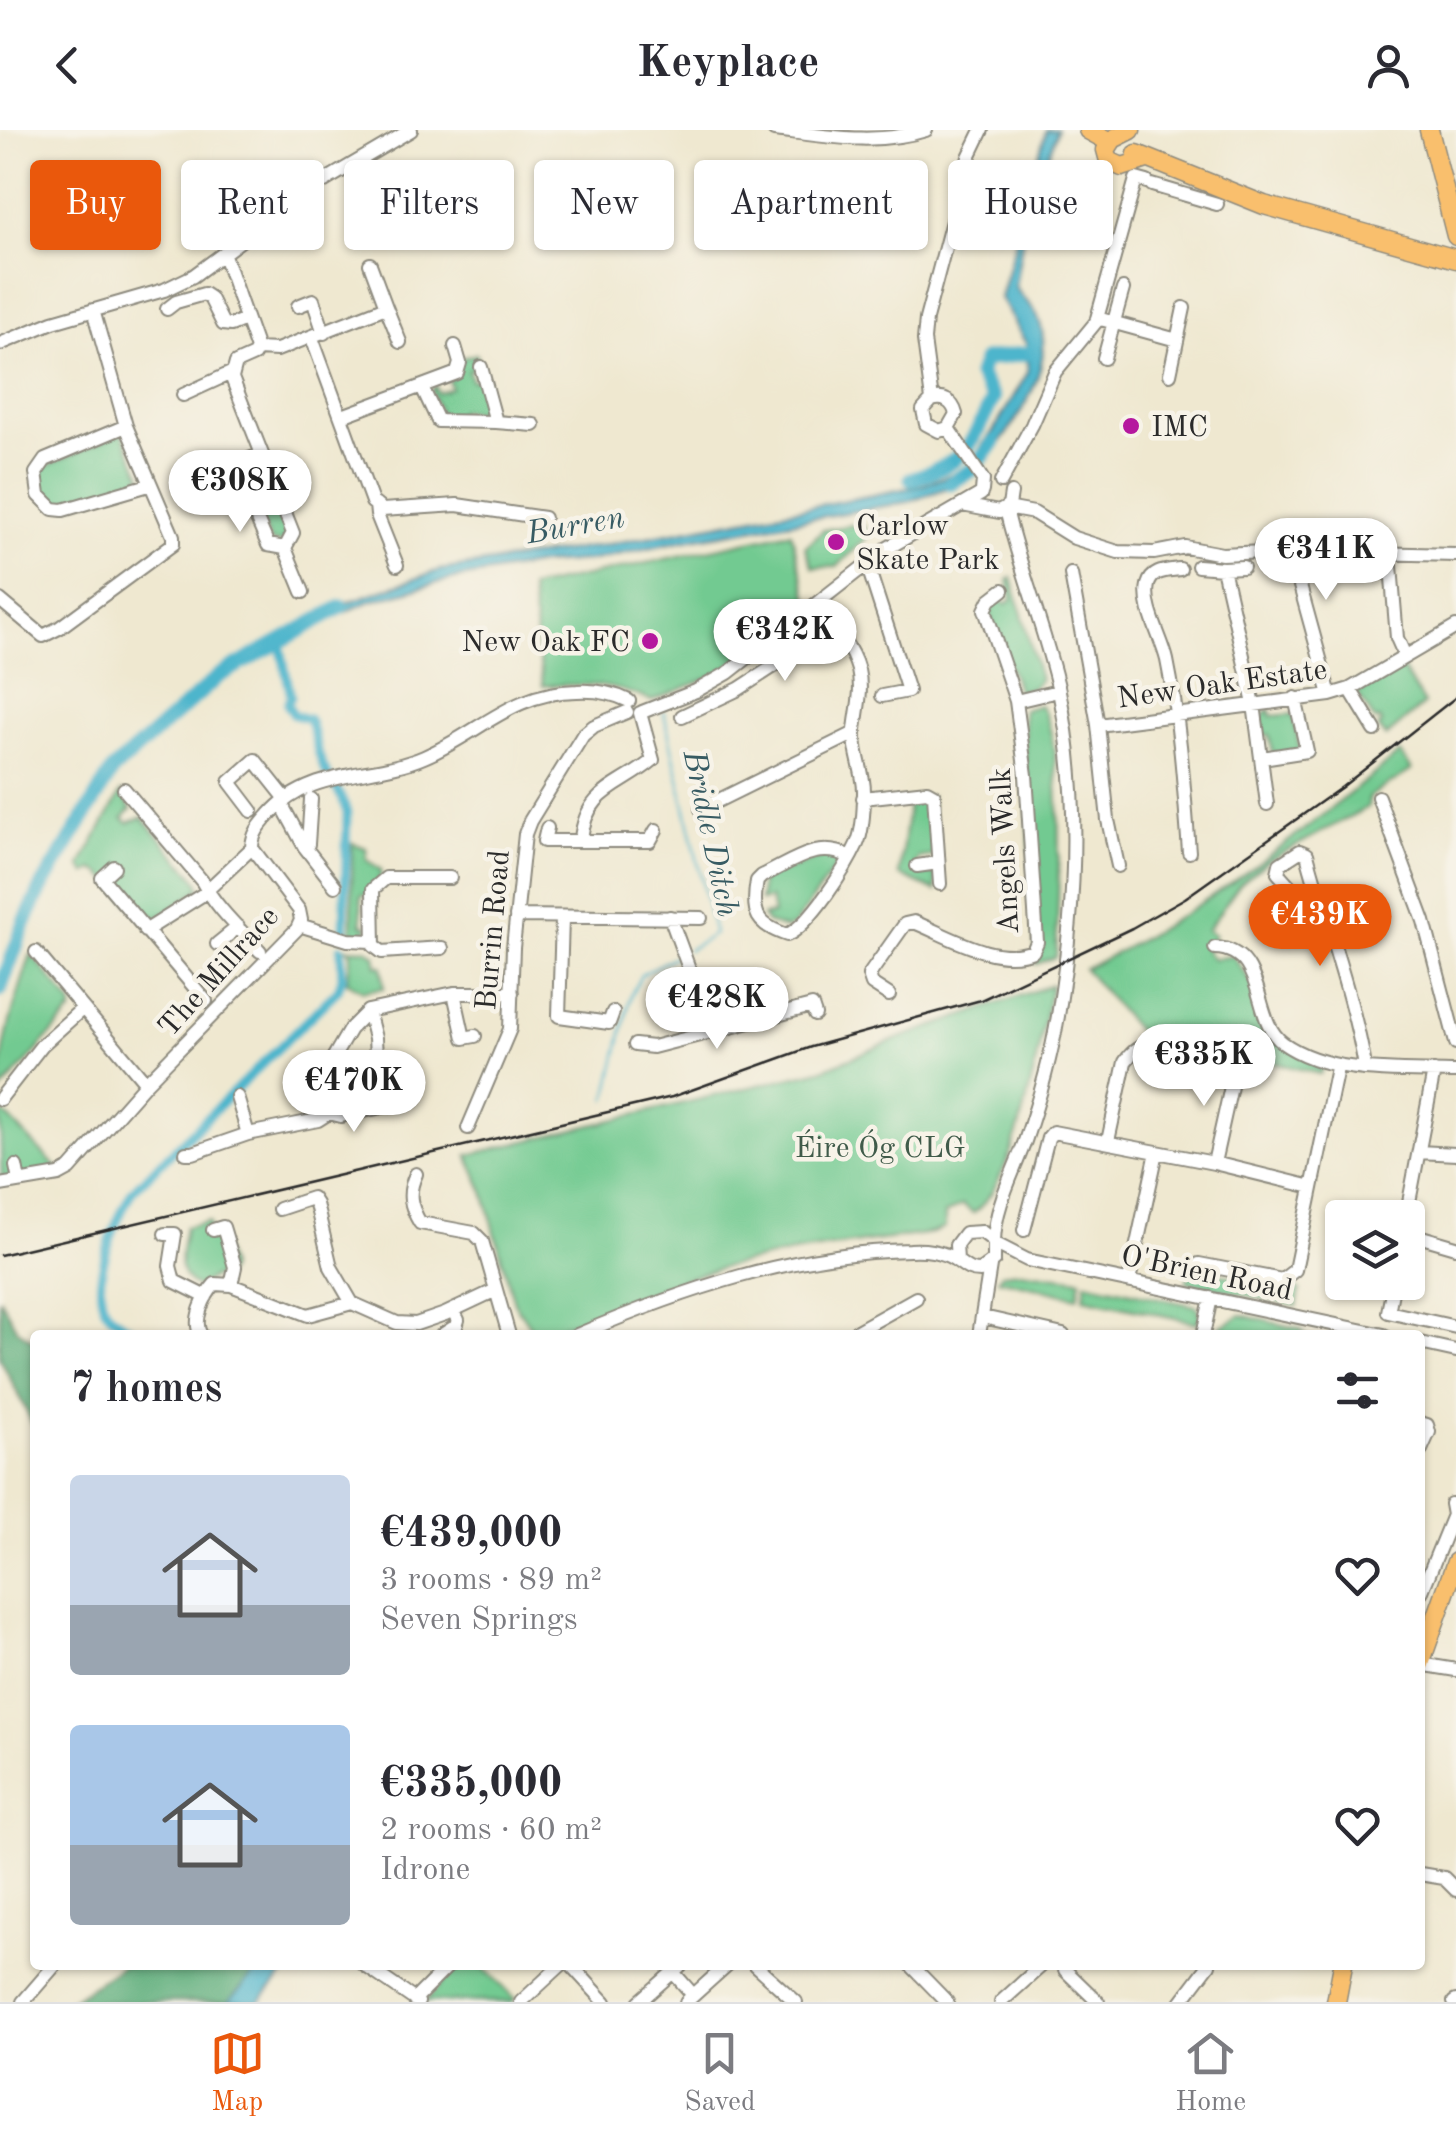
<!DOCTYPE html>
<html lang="en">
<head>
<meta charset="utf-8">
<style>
	:root { --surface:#fff; --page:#f7f7f7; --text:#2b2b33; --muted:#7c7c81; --line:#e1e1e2; --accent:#ea580c }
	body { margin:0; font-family:"Old Standard TT",serif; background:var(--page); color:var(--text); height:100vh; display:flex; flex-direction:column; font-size:38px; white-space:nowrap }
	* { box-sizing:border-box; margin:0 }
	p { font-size:32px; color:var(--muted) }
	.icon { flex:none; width:55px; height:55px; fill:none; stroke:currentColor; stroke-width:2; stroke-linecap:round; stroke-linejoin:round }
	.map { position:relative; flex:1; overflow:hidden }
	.side { position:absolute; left:30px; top:1200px; width:1395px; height:640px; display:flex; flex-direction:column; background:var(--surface); border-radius:10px; box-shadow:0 2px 8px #0004 }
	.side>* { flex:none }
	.top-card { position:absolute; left:30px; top:30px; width:1398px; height:90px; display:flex; gap:20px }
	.buttons { position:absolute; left:1325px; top:1070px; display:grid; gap:20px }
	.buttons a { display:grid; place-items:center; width:100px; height:100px; border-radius:10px; background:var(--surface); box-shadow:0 2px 8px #0004; font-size:50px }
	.price { position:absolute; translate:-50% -85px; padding:0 22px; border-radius:35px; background:#fff; color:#222; font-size:32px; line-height:65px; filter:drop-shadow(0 2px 5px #0008) }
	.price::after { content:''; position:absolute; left:50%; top:60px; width:30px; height:22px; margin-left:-15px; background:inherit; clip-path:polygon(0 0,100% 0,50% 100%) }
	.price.selected { background:var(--accent); color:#fff }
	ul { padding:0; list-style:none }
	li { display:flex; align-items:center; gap:30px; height:250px; padding:0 40px }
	li span { display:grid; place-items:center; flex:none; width:280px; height:200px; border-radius:10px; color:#555 }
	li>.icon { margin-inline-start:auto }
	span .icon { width:120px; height:120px; fill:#fffc; stroke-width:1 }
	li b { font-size:42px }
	h2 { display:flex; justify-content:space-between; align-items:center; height:120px; padding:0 40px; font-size:42px }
	.tag { padding:0 35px; border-radius:10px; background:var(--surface); box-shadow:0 2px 8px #0004; font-size:35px; line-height:90px }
	.tag.selected { background:var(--accent); color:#fff }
	header { display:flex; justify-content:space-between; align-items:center; height:130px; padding:0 40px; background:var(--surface); font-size:45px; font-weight:700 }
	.dock { display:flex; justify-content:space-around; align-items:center; height:140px; border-top:2px solid var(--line); background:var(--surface); font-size:28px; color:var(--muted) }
	.dock a { display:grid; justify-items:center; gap:5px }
	.dock .selected { color:var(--accent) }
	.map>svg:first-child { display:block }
	.green { fill:#72ca91; stroke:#4e7a5e; stroke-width:2.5 }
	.forest { fill:#5dae7b; stroke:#446c53; stroke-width:2.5 }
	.water { fill:#4db5cc; stroke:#3c707c; stroke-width:2.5 }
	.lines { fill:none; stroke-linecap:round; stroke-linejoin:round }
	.stream { stroke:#4db5cc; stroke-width:2.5 }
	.canal { stroke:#4db5cc; stroke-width:9 }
	.river { stroke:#4db5cc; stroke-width:15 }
	.minor-casing { stroke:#8d8a7e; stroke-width:16 }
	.major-casing { stroke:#8d8a7e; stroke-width:21 }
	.minor { stroke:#fff; stroke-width:12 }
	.major { stroke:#f9bf6d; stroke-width:18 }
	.rail { stroke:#2b2b2b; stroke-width:2.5 }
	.poi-dot { fill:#b5179e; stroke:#f7f3e8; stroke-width:4 }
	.labels { text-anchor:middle; stroke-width:9; stroke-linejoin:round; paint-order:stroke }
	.poi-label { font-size:30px; fill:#2b2b2b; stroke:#f7f3e8; text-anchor:start }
	.street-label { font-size:30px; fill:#2b2b2b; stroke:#f7f3e8 }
	.park-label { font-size:30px; fill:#405b4a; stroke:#f7f3e8 }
	.water-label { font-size:32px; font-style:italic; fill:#375b63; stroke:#f7f3e8 }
</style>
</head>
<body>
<header><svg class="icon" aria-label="back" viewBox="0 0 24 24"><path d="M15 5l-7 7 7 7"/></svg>Keyplace<svg class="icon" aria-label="person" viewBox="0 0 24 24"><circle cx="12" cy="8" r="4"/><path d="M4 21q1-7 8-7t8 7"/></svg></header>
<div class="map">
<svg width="1456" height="1872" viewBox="0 0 1456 1872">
	<rect width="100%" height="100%" fill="#f7f3e8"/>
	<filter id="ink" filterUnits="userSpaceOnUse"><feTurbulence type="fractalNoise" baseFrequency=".01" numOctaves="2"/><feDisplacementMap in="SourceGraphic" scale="20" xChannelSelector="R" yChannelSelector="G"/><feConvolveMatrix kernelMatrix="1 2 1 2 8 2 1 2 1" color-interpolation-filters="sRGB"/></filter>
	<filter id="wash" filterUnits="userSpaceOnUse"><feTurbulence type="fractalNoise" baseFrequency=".0048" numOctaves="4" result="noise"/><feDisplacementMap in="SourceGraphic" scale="40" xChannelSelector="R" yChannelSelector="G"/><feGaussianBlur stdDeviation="2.25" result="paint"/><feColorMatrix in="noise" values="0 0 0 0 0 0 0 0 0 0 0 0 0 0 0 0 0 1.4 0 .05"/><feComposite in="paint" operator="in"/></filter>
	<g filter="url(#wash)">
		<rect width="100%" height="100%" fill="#efe8d0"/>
		<path class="green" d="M476 224 479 236 468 240 471 250H480L489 285 483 289 475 288V282L459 280 458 287 441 286 431 261 435 256 438 263 451 258 449 251 462 228Z
			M119 303 123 304 142 345 135 356 64 377C45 373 37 357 42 338Z
			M255 332 260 333 273 360 267 363 270 371 277 369 289 401 282 413 271 412 256 377 261 374 258 366 252 368 242 343 244 337Z
			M852 395 865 397 867 407 837 437H813L805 417 823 400Z
			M791 402 810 476 716 545 652 571C609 553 589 553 543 556L530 458Z
			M1012 448 1040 550 1032 558 1018 561 989 483 990 475 1000 469 1006 474 1012 470 1008 450Z
			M1401 537 1424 574 1386 607 1378 597 1382 594 1379 589 1375 591 1357 563Z
			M1040 575C1066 605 1058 782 1056 827L1036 834 1023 580Z
			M1270 579 1271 586 1293 584 1300 620 1273 624 1269 605H1263L1261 587Z
			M1400 623 1412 640 1369 667 1368 677 1268 731 1240 754 1207 800 1214 805 1206 821 1213 829 1233 826 1256 859 1269 903 1323 937 1320 944 1146 901 1142 906 1084 839C1200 784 1301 704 1400 623Z
			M121 662 131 679 123 688 128 693 142 687 198 751 200 759 149 794 101 743 93 740 86 744 81 735Z
			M930 667 933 726 919 728 915 736 921 745 936 743V761L899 745 909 670Z
			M352 713 366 718 367 730 381 740V746L368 764 361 765 362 795 368 796 365 806 352 805Z
			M831 723 839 732 794 795 786 799 767 793 762 786 773 784 770 769 760 771 761 749Z
			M346 818 367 819 375 825 377 836H382L384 858 363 861 347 852 351 822Z
			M31 824 72 874V881L0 962C0 914 16 870 31 824Z
			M1051 855C1041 908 1017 1053 973 1083L963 1075 945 1084V1098L932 1103C856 1114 777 1122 703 1143 645 1159 594 1193 534 1202L514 1173 484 1062 468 1025 821 940 900 908Z
			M0 979 59 1040 2 1051Z
			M208 1092 212 1108H221L229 1138 225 1145 213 1147 197 1157C171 1144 182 1121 185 1097Z
			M1020 1141 1081 1149 1078 1167 998 1149 1002 1143Z
			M1190 1144 1214 1150 1219 1144 1280 1156 1289 1154 1300 1161 1297 1176 1186 1152Z
			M1086 1152 1196 1176 1200 1183 1198 1193 1084 1168Z
			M1241 1185 1300 1199 1306 1205H1250L1218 1198Z
			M459 1835H481L515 1869 512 1872 425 1871Z"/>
		<path class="forest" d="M0 1168 17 1199 35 1212V1299L0 1228Z
			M123 1835H263L228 1872H68Z"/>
		<path class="water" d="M1046 0H1057L1024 101 1015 156C1021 169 1033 174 1038 187 1058 236 1017 292 988 329L981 317 994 300 1028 242V217L1000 168Z
			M963 340 968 348 962 353 908 372 680 411 589 431 541 434 449 450 371 471 326 490 322 481 440 440 604 415 868 366 923 355Z
			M263 1835H292L259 1872H228Z"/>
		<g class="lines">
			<path class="stream" d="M664 583 714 804 688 820
				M607 969 631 865 641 845 677 825"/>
			<path class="canal" d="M280 514 291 567 287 574 294 585 309 589C315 605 317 624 324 638 332 655 343 664 347 683L344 801
				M140 1205C131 1198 115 1191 108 1182 86 1156 118 1087 132 1061L338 860 342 848 341 818"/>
			<path class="river" d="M911 349C967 331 968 320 993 269L979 245 984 230 1034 222
				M950 353 972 340 994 312
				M0 860 25 792 42 757 112 641 219 546 341 477"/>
		</g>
	</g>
	<g filter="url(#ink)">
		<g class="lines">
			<defs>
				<path id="minor" d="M774 0C826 6 876 16 926 0
					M1152 55 1217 74
					M224 125 257 219
					M370 134 386 177
					M298 176 313 170 324 203
					M167 179 176 172 204 164 210 168 223 194 231 195 246 189
					M1097 188 1177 210
					M312 208 372 372 382 380 457 375 544 388
					M0 214 53 192 164 160 193 146 309 60 411 0
					M257 219 254 225 236 233 232 248 293 403 285 418 303 462
					M257 219 277 220 386 177 400 212
					M1104 228 1123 159
					M1170 244 1184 178
					M422 257 438 291 496 292 481 237
					M183 265 231 243
					M932 270 924 210 926 189 969 27 982 0
					M932 270 923 280 926 294 939 301 948 298
					M932 270C944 266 953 272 956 284L948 298
					M342 286 457 243 460 233 455 216
					M496 292 534 295
					M126 296 45 330 36 343 39 365 53 379 63 380 149 355
					M948 298 983 350 982 361
					M234 336 268 415 285 418
					M207 346 262 324
					M1001 352 1032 295 1055 242 1096 192 1136 49 1147 52
					M376 375 377 385 397 435
					M962 375 999 382 1009 376 1011 363
					M1007 378 1034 383 1074 408 1118 422 1154 423 1185 417 1222 424 1283 421 1456 425
					M867 434 908 561 882 566
					M1198 436 1223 438
					M1391 436 1397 508 1405 526
					M1243 437 1223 438 1254 574 1267 674
					M1180 439C1167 441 1152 440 1148 455 1143 477 1162 508 1167 530 1180 593 1184 657 1189 722
					M1265 439 1297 445 1330 565
					M1071 444 1098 595 1108 690 1118 736
					M0 470 43 506 59 498 173 414V406L126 296 93 180
					M815 477C832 496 851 514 858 540 863 561 857 580 855 600 853 620 864 641 864 661 864 676 863 701 857 714 846 738 810 795 787 805 757 795 751 784 757 751L762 746C792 732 817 710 850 727
					M1350 559 1375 600
					M1016 571 1058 561
					M642 582 696 561 728 543 886 419 981 364
					M682 586 739 559 808 514
					M1098 595 1330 565 1350 559 1456 497
					M1262 628 1307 621 1295 568
					M124 659 202 751C217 779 239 798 260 821
					M1378 667 1424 791 1456 913
					M863 668 927 661 934 665 940 754
					M281 673 304 716 308 714 311 669
					M701 679 855 603
					M252 681 230 652 255 630 286 669
					M547 698 544 711H650L656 700
					M581 709C586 659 621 657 653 630L640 583
					M304 716 335 756
					M917 736 938 733
					M114 737 102 748 206 871
					M516 786 701 788
					M670 787 712 901
					M562 788 559 886 609 893 613 882
					M299 795 348 810 372 811
					M1326 796 1278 743 1280 734 1300 721 1307 724C1326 795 1352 863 1365 936
					M145 801 202 765 252 718
					M217 814 238 797
					M442 818 382 822 374 816 373 759 386 748H450
					M1215 818C1268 820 1251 890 1283 913 1330 946 1401 940 1456 942
					M36 822 146 953
					M454 863 464 908 475 906
					M889 865 872 854 869 845 905 794 914 792C949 806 995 836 1033 821L1037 812 1026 645 1016 571 985 480 990 470 1003 460
					M368 881 375 908 378 963
					M635 915 653 917 812 876 815 885
					M0 969 42 915 82 879
					M329 983 322 947 350 899 368 881 454 863H512
					M468 998 510 899 513 818 525 704 530 691 583 605 594 596 627 582
					M248 1004 318 990 329 983 341 986 414 970V962
					M1108 1011 1125 932C1142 906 1160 915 1186 921
					M1419 1022 1456 1024
					M186 1023H193L248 1004 237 967
					M1214 1033 1236 934
					M16 1036 19 1051
					M416 1044C407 1063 410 1076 420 1093L474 1103 482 1111 509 1205
					M0 1055 59 1045 70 1039 146 953 297 799 301 790 299 780 252 718C252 704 260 695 269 685 309 638 373 649 424 627 480 603 512 562 577 561 595 560 613 563 629 571
					M279 1079 312 1068 316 1074 331 1137 352 1173
					M1406 1088 1434 941
					M213 1100 223 1097 235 1137 231 1155 308 1185 352 1173 397 1193 416 1194 445 1184 496 1160
					M1024 1100 1048 1008 1053 1002 1214 1033 1312 1057
					M1408 1103 1456 1117
					M165 1104H175L170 1136 174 1151 206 1167
					M994 1111C995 1076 1013 1044 1025 1011 1039 970 1051 928 1058 886 1075 782 1081 665 1059 561 1045 499 1020 440 1006 379
					M994 1113 1027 1130 1384 1205
					M1199 1134 1282 1150 1295 1140 1337 938
					M1129 1151 1157 1022
					M1394 1152 1388 1182 1456 1197
					M983 1187 1063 1205
					M201 1205C192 1191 204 1166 215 1154L231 1155
					M442 1205 456 1196 458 1190 453 1181
					M577 1205C683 1160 793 1122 910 1120 924 1119 942 1121 954 1129 964 1135 967 1141 980 1141L994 1130V1111L982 1102 965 1103 956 1115 957 1130
					M850 1205 916 1168
					M979 1205 990 1136
					M1203 1205 1211 1168
					M1420 1213 1456 1221
					M1420 1293 1427 1295 1429 1302 1420 1322
					M1422 1461 1453 1385 1451 1374
					M1420 1534 1456 1540
					M1420 1744 1444 1748 1456 1760
					M364 1835 418 1872
					M571 1835 605 1872
					M755 1835 796 1872
					M911 1835 947 1872
					M1065 1840 1098 1872
					M673 1842 693 1865
					M414 1870 449 1835
					M23 1872 55 1835
					M521 1872 561 1835
					M639 1872 681 1835
					M686 1872 727 1835
					M1001 1872 1042 1835
					M1181 1872 1209 1835
					M1454 1872 1456 1871"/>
				<path id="major" d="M1088 0 1110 12
					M1131 0 1113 9 1106 20 1109 31 1122 37 1147 29
					M1429 0 1456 106
					M1137 24 1264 75 1456 129
					M1420 1534 1456 1432
					M1336 1872 1343 1835"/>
			</defs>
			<use href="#minor" class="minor-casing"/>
			<use href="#major" class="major-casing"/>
			<use href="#minor" class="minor"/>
			<use href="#major" class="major"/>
			<path class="rail" d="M0 1125 672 967 811 917 981 870 1132 798 1185 768 1342 657 1456 567"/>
		</g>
	</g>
	<g class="poi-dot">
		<circle cx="1131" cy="296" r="10"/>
		<circle cx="836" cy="412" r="10"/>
		<circle cx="650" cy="511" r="10"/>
	</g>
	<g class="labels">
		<g class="poi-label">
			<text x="1151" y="306">IMC</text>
			<text x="856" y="405">Carlow<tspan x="856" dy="34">Skate Park</tspan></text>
			<text x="630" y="521" text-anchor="end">New Oak FC</text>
		</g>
		<g class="street-label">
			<text transform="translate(1222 553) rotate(-8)" y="10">New Oak Estate</text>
			<text transform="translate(1004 721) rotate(-93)" y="10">Angels Walk</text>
			<text transform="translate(492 800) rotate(-85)" y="10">Burrin Road</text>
			<text transform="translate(218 841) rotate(-48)" y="10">The Millrace</text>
			<text transform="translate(1207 1142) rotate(12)" y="10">O'Brien Road</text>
		</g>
		<g class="park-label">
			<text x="880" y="1027">Éire Óg CLG</text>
		</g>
		<g class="water-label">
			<text transform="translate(575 394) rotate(-10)" y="11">Burren</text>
			<text transform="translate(712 703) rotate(78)" y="11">Bridle Ditch</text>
		</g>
	</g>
</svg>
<div class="buttons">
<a><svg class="icon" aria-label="layers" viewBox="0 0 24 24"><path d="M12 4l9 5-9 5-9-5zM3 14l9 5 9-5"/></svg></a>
</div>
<b class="price" style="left:240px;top:405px">€308K</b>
<b class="price" style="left:1326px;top:473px">€341K</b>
<b class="price" style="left:785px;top:554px">€342K</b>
<b class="price selected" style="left:1320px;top:839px">€439K</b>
<b class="price" style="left:717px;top:922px">€428K</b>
<b class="price" style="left:1204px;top:979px">€335K</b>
<b class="price" style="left:354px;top:1005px">€470K</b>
<div class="top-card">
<a class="tag selected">Buy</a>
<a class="tag">Rent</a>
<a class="tag">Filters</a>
<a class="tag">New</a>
<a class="tag">Apartment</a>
<a class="tag">House</a>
</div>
<section class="side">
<h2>7 homes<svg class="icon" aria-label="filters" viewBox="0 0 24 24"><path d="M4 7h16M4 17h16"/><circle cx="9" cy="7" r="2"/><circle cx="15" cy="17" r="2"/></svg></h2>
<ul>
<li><span style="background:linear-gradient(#c9d6e8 65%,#9aa5b1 0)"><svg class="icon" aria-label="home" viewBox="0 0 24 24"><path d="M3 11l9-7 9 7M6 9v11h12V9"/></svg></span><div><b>€439,000</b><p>3 rooms · 89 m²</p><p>Seven Springs</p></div><svg class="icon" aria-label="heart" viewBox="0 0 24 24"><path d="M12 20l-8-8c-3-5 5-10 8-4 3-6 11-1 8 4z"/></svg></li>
<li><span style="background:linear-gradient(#a9c7e8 60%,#9aa5b1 0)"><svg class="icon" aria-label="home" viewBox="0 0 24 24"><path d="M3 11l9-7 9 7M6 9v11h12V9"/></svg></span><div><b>€335,000</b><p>2 rooms · 60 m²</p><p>Idrone</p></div><svg class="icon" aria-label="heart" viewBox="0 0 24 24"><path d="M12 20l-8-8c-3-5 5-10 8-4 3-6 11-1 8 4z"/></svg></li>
</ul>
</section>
</div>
<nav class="dock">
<a class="selected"><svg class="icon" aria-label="map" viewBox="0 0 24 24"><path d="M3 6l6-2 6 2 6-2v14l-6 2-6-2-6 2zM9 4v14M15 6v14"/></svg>Map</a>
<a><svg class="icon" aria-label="saved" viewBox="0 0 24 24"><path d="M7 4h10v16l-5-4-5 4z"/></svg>Saved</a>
<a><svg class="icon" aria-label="home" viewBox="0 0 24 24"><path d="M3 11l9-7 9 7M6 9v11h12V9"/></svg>Home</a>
</nav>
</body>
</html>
